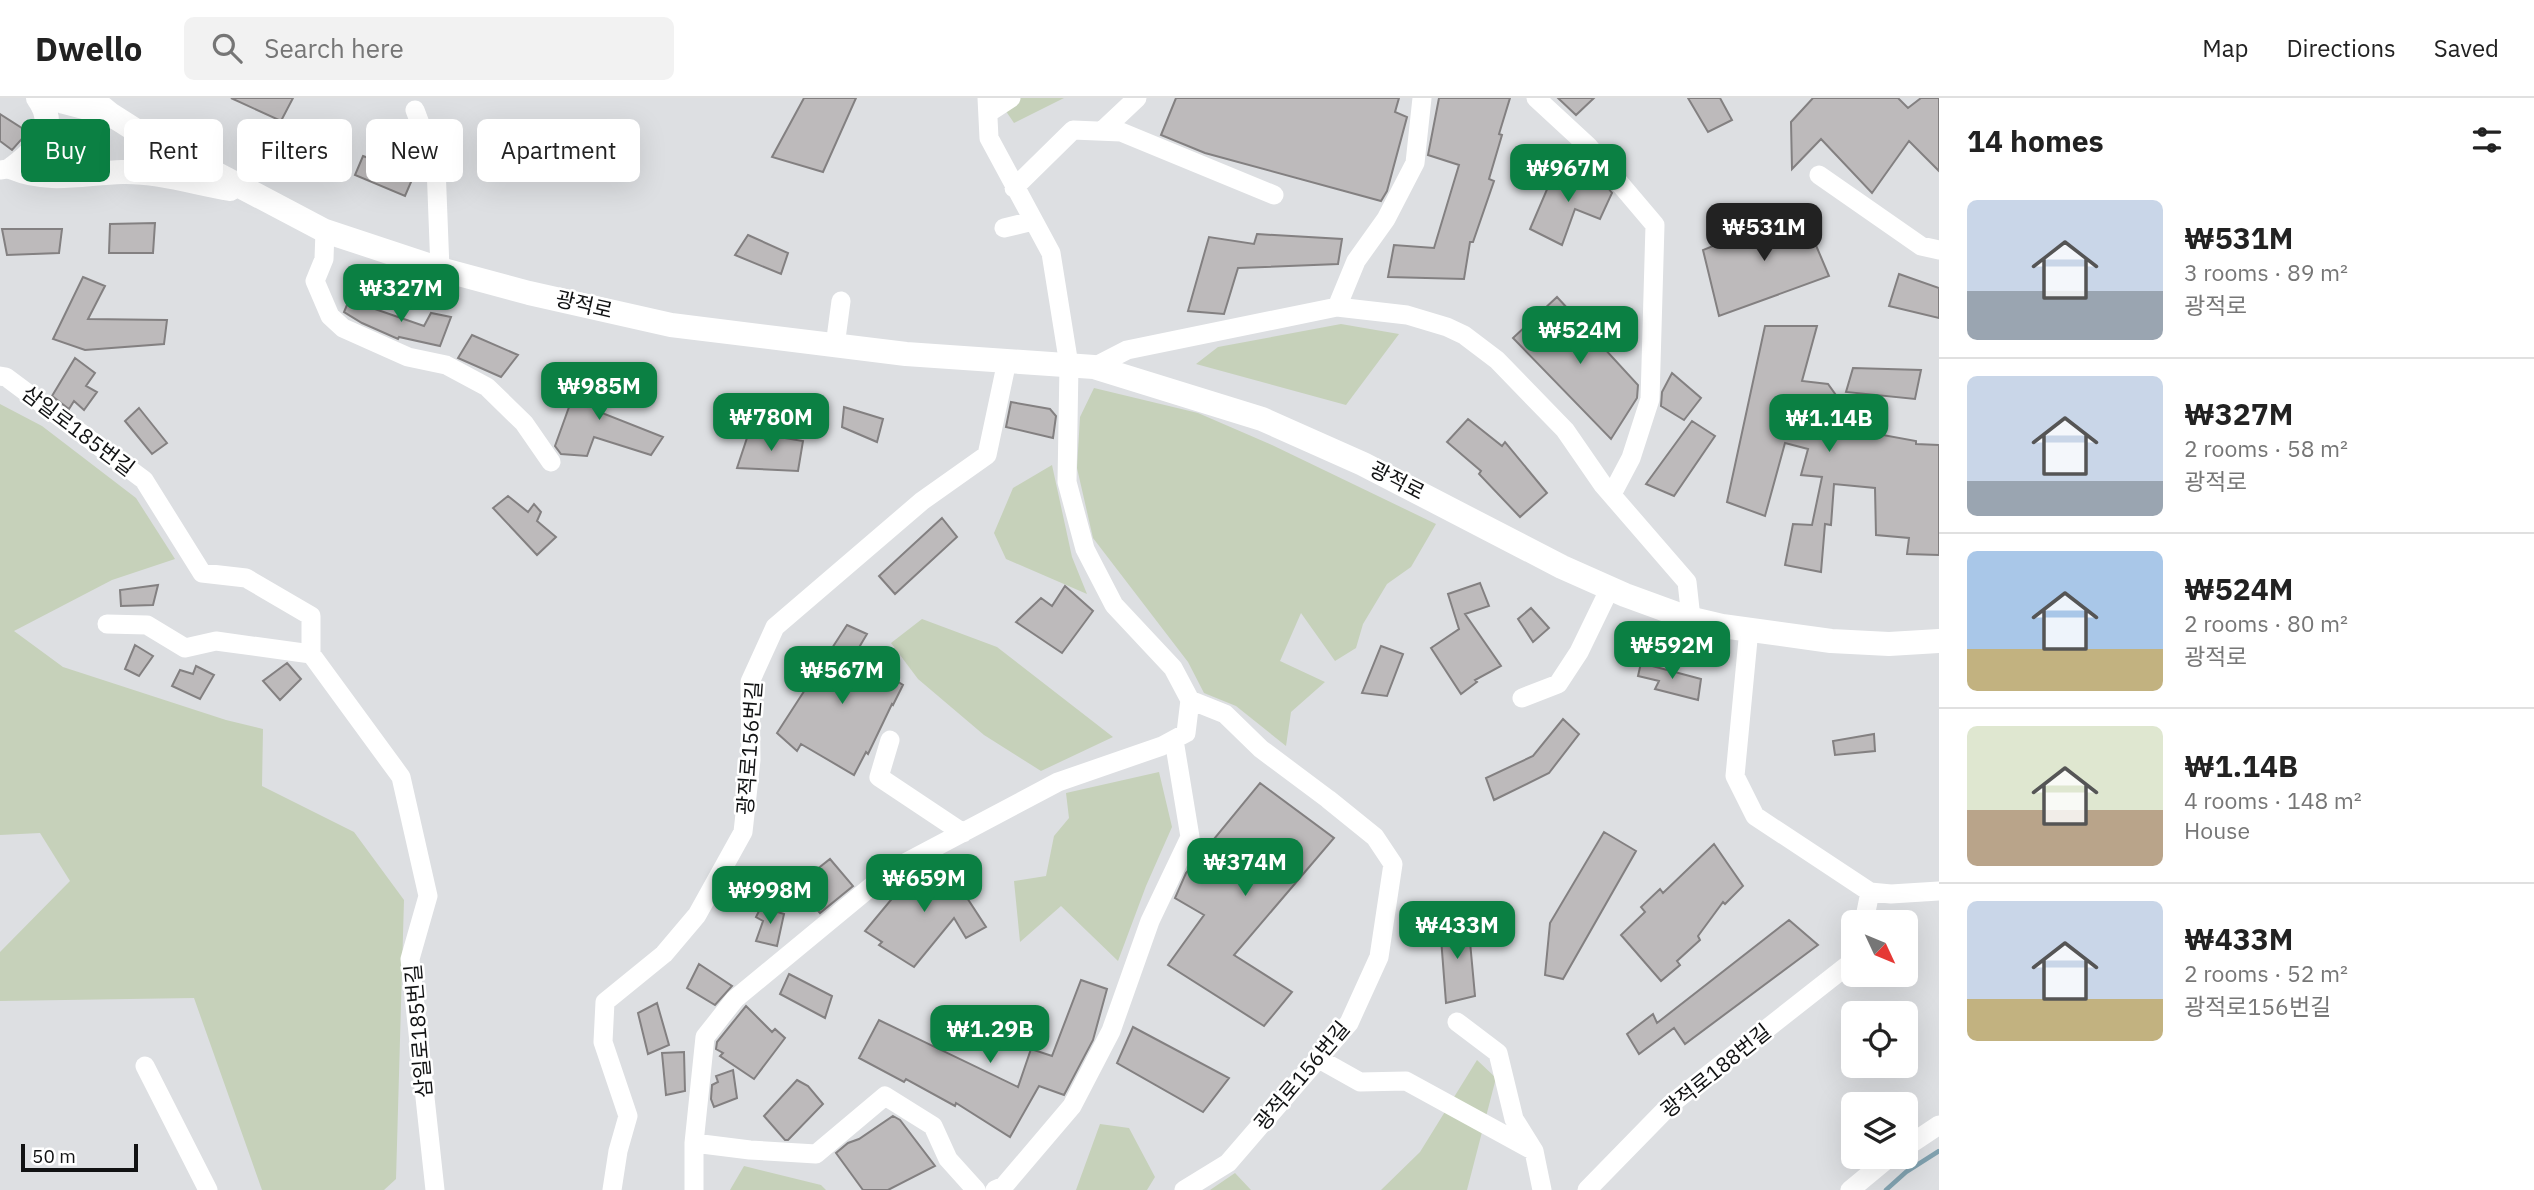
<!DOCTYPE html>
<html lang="en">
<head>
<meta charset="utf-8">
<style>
	:root { --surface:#fff; --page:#f2f2f2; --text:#222; --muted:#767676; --line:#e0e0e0; --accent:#0b8043 }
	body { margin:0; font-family:"IBM Plex Sans","Noto Sans KR",sans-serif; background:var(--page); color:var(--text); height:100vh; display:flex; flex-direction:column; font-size:26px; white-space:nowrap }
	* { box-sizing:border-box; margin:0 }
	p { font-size:23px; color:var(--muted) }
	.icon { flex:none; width:38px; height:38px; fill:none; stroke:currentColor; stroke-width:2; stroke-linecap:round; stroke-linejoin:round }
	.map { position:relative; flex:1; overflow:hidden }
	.panel { display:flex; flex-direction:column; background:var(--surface); width:595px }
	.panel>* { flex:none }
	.guide { position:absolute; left:21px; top:21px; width:665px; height:63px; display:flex; gap:14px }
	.needle { width:46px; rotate:134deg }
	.fabs { position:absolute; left:1841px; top:812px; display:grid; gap:14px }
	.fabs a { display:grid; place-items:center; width:77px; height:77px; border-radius:10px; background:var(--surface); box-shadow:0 7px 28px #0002; font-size:35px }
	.scale { position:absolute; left:21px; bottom:18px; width:117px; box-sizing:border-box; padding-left:7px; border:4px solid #111213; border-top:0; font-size:19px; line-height:24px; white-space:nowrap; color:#111213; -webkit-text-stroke:5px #fff; paint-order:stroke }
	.price { position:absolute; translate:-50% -60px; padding:0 16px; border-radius:14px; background:var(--accent); color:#fff; font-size:23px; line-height:46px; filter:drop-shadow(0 2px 4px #0008) }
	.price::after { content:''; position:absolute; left:50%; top:42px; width:21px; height:16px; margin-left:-10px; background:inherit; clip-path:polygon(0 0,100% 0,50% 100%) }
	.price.active { background:#222; color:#fff }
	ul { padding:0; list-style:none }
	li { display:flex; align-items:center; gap:21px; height:175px; padding:0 28px }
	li+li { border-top:2px solid var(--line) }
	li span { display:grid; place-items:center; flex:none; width:196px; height:140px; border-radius:10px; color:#555 }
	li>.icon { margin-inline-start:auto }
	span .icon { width:84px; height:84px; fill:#fffc; stroke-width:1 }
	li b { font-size:30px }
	h2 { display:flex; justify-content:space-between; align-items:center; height:84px; padding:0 28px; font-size:30px }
	.pill { padding:0 24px; border-radius:10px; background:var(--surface); box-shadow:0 7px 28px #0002; font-size:24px; line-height:63px }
	.pill.active { background:var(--accent); color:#fff }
	header { display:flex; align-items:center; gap:42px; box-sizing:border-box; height:98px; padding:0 35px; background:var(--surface); border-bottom:2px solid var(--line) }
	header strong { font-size:33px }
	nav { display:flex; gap:38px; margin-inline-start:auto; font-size:24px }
	.search { width:490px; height:63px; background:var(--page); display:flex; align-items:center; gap:18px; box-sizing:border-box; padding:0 24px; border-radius:10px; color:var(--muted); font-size:26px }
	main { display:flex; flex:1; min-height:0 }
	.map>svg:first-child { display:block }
	.green { fill:#c6d1ba }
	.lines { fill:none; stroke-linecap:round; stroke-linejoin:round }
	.stream { stroke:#81a2b0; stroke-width:4.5 }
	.building { fill:#bdbabb; stroke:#838081; stroke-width:2 }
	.minor { stroke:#fff; stroke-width:19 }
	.major { stroke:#fff; stroke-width:24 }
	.labels { text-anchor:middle; stroke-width:5; stroke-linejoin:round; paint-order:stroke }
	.street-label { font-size:21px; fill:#111213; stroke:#fff }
</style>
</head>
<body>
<header>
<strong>Dwello</strong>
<div class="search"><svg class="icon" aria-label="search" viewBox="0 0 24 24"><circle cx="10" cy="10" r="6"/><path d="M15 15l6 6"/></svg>Search here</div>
<nav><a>Map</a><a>Directions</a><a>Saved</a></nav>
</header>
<main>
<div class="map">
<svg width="1939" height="1092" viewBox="0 0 1939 1092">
	<rect width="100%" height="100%" fill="#dddfe2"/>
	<path class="green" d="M997 0H1064L1014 25Z
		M1341 226 1399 236 1346 307 1196 266 1218 249Z
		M1094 290 1198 315 1272 347 1436 426 1411 469 1387 486 1363 526 1356 550 1335 563 1301 515 1280 563 1325 584 1291 614 1286 648 1236 608 1204 595 1188 564 1093 440 1077 370 1080 319Z
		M0 306 42 328 136 400 175 461 112 482 14 533 63 569 226 622 263 631 262 688 354 734 404 802 396 1081 384 1092H262L194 900 0 903V854L70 783 40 735 0 737Z
		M1052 367 1072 459 1087 496 1006 461 994 435 1013 390Z
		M922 521 997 549 1113 639 1041 673 984 637 918 581 891 545Z
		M1159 674 1172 729 1146 788 1118 863 1061 808 1020 844 1014 783 1046 778 1054 738 1069 720 1066 695Z
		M1477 962 1496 980 1467 1092H1381L1420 1054Z
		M1100 1026 1129 1030 1155 1079 1147 1092H1076Z
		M744 1068 821 1087 826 1092H730Z
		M1235 1075 1251 1092H1210Z"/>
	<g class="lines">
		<path class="stream" d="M1886 1092 1906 1074 1939 1053"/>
	</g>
	<path class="building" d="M231 0H293L281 23Z
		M804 0H856L823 74 772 59Z
		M1176 0H1399L1395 14 1407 19 1387 93 1381 103 1205 55 1161 37Z
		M1439 0H1510L1499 36 1502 37 1489 81 1494 83 1473 144H1470L1464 181 1388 179 1394 147 1434 150 1459 67 1428 57Z
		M1558 0H1594L1576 17Z
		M1688 0H1720L1732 22 1708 34Z
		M1813 0H1898L1908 10 1921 0H1939V73L1909 43 1872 95 1821 41 1792 71 1791 24Z
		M0 16 28 34 12 52 0 43Z
		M363 58 414 77 405 98 355 77Z
		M1557 68 1608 90 1612 95 1600 121 1575 111 1562 147 1530 131Z
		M1801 112 1829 178 1719 218 1703 152Z
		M155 125 153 155H109L110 126Z
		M2 131H62L59 155 7 157Z
		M1257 136 1342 141 1338 166 1238 170 1224 216 1188 213 1209 139 1254 146Z
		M748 137 788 155 781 176 735 157Z
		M1899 176 1939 190V220L1889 208Z
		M83 179 105 188 88 221 167 222 164 246 85 252 53 241Z
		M1557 199 1638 287 1637 300 1611 341 1513 240Z
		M349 202 424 228 431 215 451 219 440 248 399 239 398 241 362 225 344 214Z
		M1765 228H1817L1802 283 1828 286 1853 321 1850 331 1916 343V346L1939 347V457L1907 456 1909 440 1876 437 1875 390 1834 386 1831 427 1825 426 1821 474 1785 467 1793 426 1812 427 1822 379 1801 377 1808 351 1785 345 1765 418 1727 404Z
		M472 237 518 257 501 279 458 260Z
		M75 260 95 275 86 288 97 294 84 312 74 303 69 311 52 298Z
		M1853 270 1921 272 1915 301 1846 294Z
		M582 273 614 281 602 315 663 339 651 357 594 339 587 358 561 356 555 348Z
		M1672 275 1701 300 1684 322 1661 308 1662 294Z
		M1011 304 1050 311 1056 318 1053 340 1006 329Z
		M844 309 883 321 877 344 842 329Z
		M139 310 167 345 152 356 125 323Z
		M1468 321 1502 348 1505 344 1547 395 1520 419 1479 376 1481 373 1447 344Z
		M1692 323 1715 338 1674 398 1646 386Z
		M749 334 803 343 798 373 737 370Z
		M508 398 528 414 534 406 541 414 537 423 556 439 537 457 493 410Z
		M942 420 957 439 895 496 879 478Z
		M1480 485 1489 508 1465 516 1501 568 1475 582 1477 584 1461 596 1431 550 1459 531 1448 496Z
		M158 487 153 507 121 508 120 492Z
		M1065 488 1093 513 1062 555 1016 524 1041 500 1052 508Z
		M1531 510 1549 530 1533 544 1518 521Z
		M847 527 867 536 854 558 903 587 893 607 892 606 868 656 866 654 854 677 801 646 797 653 777 635Z
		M135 547 153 558 139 578 125 571Z
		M1381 548 1403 556 1387 598 1362 595Z
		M287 565 301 581 280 602 263 583Z
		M1641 565 1701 581 1698 602 1655 591 1659 583 1638 578Z
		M196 568 214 577 200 601 172 588 180 572 193 576Z
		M1563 621 1579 636 1549 675 1494 702 1486 680 1533 658Z
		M1874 636 1875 653 1835 657 1833 643Z
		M1260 685 1334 740 1234 857 1292 894 1264 928 1168 867 1204 817 1175 800 1186 775Z
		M1604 734 1636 753 1563 881 1545 877 1550 825Z
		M1714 746 1743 788 1725 806 1723 804 1698 838 1700 842 1677 863 1680 867 1661 883 1621 837 1645 814 1641 809 1660 791 1663 795Z
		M941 760 986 829 966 840 954 820 914 869 879 847 882 844 865 833 900 791Z
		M830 761 853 788 820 815 809 802 825 788 811 776Z
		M761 809 784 816 777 848 756 843 763 823 756 819Z
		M1468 822 1475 898 1446 905 1440 827Z
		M1789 822 1818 847 1685 946 1674 930 1639 956 1627 936 1653 916 1657 925Z
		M699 866 732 888 715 907 687 890Z
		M789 876 832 898 825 920 780 896Z
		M1081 882 1107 891 1093 942 1064 997 1039 988 1010 1039 956 1005 955 1008 906 981 904 984 859 960 879 922 1018 989 1031 951 1052 958Z
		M657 905 669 947 648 956 638 915Z
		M746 908 772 934 775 931 785 940 754 981 720 958 723 955 716 951 717 944Z
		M1133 929 1229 980 1203 1014 1117 965Z
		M684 954 685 993 666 997 662 955Z
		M733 972 737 1000 714 1009 711 1001 712 987 718 984 716 978Z
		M797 982 808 988 823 1006 788 1042H785L764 1018Z
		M893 1018 900 1022 935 1068 888 1092H863L836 1055 848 1045 859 1041Z"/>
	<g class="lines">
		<path class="minor" d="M1536 0 1588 48 1655 127 1650 301 1631 360 1612 396
			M415 12 436 68 440 171
			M988 15 1011 0
			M1102 33 1137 0
			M0 72 69 61 86 45 110 16
			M1819 77 1921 148 1939 152
			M1014 90 1073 32 1121 34 1274 97
			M1004 130 1033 123
			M325 133 324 161 315 183 330 218 343 230 408 259 446 267 487 289 524 325 551 364
			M1337 209 1356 163 1386 121 1415 65 1422 0
			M835 248 841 203
			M1094 269 1127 252 1337 209 1407 217 1447 229 1464 237 1497 262 1565 332 1603 387 1687 484 1691 520
			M0 278 6 279 144 382 202 475 246 480 311 518V556L401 679 428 798 410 861 435 1092
			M107 526 147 527 185 550 216 543 311 556
			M1749 531 1735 678 1755 718 1870 794 1864 824
			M1522 600 1558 586 1579 554 1610 490
			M890 642 879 679 963 735
			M1870 794 1891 796 1939 793
			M1457 924 1498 955 1514 1021 1534 1053 1542 1092
			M1319 961 1360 984 1406 983 1534 1053
			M145 968 208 1092
			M694 1045 750 1052 816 1056 885 998 933 1028 948 1061 976 1092
			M1906 1049 1939 1027
			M612 1092 618 1053 628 1018 603 944 605 904 664 856 697 817 743 734 751 662 750 584 775 529 922 403 987 357 1007 263
			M694 1092V1045L705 939 735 901 890 773 1058 684 1162 648 1186 635 1190 602 1173 570 1114 507 1085 451 1067 384 1069 267 1051 155 989 40 987 0
			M995 1092 1004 1088 1072 1008 1111 933 1150 823 1190 739 1174 642
			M1184 1092 1228 1065 1349 925 1379 859 1393 766 1375 739 1328 701 1261 651 1225 616 1190 602
			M1587 1092 1671 1006 1853 863
			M1850 1092 1890 1059"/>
		<path class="major" d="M57 0 64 4 106 15
			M90 0 110 16 143 37 325 133 440 171 529 195 671 227 906 256 1094 269 1262 321 1363 366 1562 469 1625 497 1688 520 1722 528 1831 543 1889 546 1939 543
			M13 70C49 85 84 75 122 74 157 73 195 85 230 91
			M13 70C37 52 60 30 38 0"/>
	</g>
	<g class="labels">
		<g class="street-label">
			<text transform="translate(584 207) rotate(13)" y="7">광적로</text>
			<text transform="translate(78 333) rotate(37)" y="7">삼일로185번길</text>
			<text transform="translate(1397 383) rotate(27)" y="7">광적로</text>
			<text transform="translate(750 650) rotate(-86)" y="7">광적로156번길</text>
			<text transform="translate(419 933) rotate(-95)" y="7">삼일로185번길</text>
			<text transform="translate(1716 973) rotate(-39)" y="7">광적로188번길</text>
			<text transform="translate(1302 978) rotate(-50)" y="7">광적로156번길</text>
		</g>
	</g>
</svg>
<div class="fabs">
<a><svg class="needle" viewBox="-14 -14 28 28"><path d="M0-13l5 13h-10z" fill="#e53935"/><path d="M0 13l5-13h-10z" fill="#767676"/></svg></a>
<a><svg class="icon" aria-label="locate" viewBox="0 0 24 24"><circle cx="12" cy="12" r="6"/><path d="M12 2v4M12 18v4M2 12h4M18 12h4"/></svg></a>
<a><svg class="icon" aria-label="layers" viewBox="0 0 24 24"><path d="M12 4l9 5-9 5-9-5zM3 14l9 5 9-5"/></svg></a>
</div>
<div class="scale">50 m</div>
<b class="price" style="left:1568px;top:106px">₩967M</b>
<b class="price active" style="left:1764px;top:165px">₩531M</b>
<b class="price" style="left:401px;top:226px">₩327M</b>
<b class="price" style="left:1580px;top:268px">₩524M</b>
<b class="price" style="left:599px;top:324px">₩985M</b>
<b class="price" style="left:771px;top:355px">₩780M</b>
<b class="price" style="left:1829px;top:356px">₩1.14B</b>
<b class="price" style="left:1672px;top:583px">₩592M</b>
<b class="price" style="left:842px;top:608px">₩567M</b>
<b class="price" style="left:1245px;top:800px">₩374M</b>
<b class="price" style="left:924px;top:816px">₩659M</b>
<b class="price" style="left:770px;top:828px">₩998M</b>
<b class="price" style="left:1457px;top:863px">₩433M</b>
<b class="price" style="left:990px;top:967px">₩1.29B</b>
<div class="guide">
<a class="pill active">Buy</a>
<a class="pill">Rent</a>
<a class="pill">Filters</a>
<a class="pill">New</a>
<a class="pill">Apartment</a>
</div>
</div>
<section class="panel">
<h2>14 homes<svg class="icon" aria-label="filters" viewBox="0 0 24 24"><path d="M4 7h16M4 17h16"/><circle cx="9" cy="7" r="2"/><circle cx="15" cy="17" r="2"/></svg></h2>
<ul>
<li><span style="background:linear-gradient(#c9d6e8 65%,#9aa5b1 0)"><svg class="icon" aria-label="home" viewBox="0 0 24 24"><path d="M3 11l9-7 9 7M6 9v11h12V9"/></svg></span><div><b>₩531M</b><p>3 rooms · 89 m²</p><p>광적로</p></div></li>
<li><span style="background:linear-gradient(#c9d6e8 75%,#9aa5b1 0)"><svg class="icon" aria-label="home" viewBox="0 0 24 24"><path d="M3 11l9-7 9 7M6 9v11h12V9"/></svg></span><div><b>₩327M</b><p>2 rooms · 58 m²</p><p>광적로</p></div></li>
<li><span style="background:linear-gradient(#a9c7e8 70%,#c2b280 0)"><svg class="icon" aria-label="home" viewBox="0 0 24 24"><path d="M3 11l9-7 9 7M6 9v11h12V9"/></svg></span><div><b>₩524M</b><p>2 rooms · 80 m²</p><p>광적로</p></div></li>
<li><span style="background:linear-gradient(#dfe7d0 60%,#b9a48a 0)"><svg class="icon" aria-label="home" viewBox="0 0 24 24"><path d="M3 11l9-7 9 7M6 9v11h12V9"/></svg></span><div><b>₩1.14B</b><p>4 rooms · 148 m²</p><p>House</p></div></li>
<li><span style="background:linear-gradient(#c9d6e8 70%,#c2b280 0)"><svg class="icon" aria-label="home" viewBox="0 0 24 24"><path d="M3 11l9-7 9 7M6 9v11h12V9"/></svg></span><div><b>₩433M</b><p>2 rooms · 52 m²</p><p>광적로156번길</p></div></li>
</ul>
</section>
</main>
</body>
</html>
